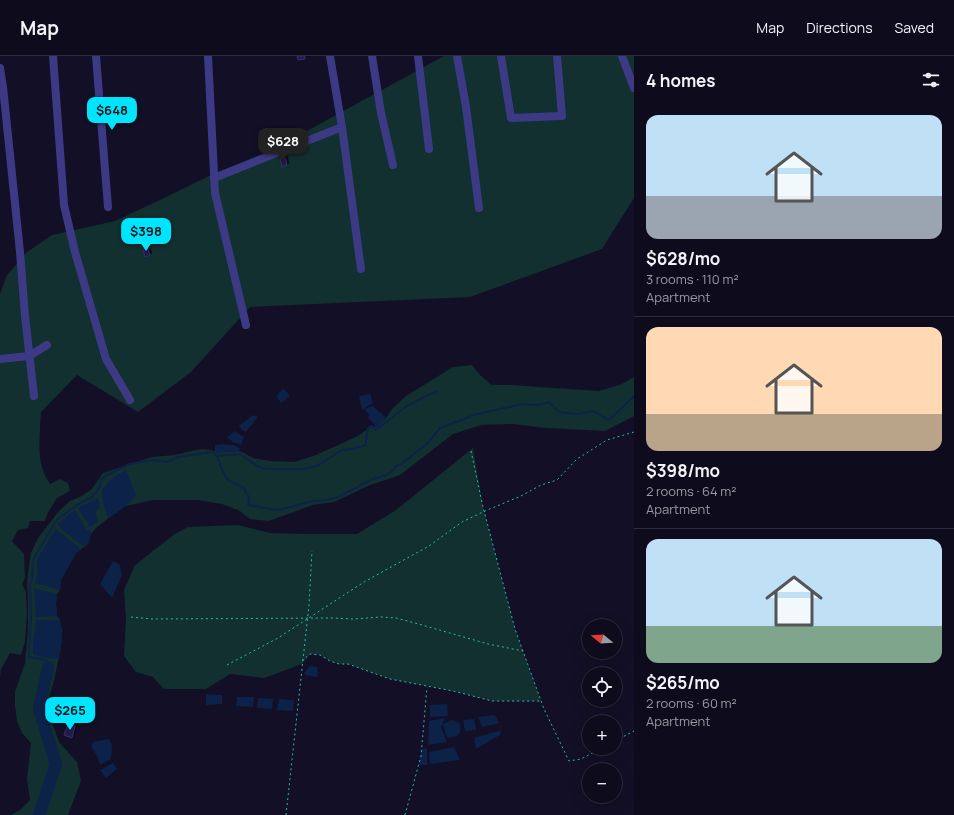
<!DOCTYPE html>
<html lang="en">
<head>
<meta charset="utf-8">
<style>
	:root { --surface:#0e0b1c; --page:#171425; --text:#f1f3f6; --muted:#9b9ba3; --line:#2e2b3b; --accent:#00e5ff }
	body { margin:0; font-family:Manrope,sans-serif; background:var(--page); color:var(--text); height:100vh; display:flex; flex-direction:column; font-size:15px; white-space:nowrap }
	* { box-sizing:border-box; margin:0 }
	p { font-size:13px; color:var(--muted) }
	.icon { flex:none; width:22px; height:22px; fill:none; stroke:currentColor; stroke-width:2; stroke-linecap:round; stroke-linejoin:round }
	.map { position:relative; flex:1; overflow:hidden }
	.panel { display:flex; flex-direction:column; background:var(--surface); width:320px }
	.panel>* { flex:none }
	.needle { width:26px; rotate:288deg }
	.controls { position:absolute; left:582px; top:563px; display:grid; gap:8px }
	.controls a { display:grid; place-items:center; width:40px; height:40px; border-radius:50%; background:var(--surface); box-shadow:0 4px 16px #0002,0 0 0 1px var(--line); font-size:20px }
	.price { position:absolute; translate:-50% -34px; padding:0 9px; border-radius:8px; background:var(--accent); color:#111; font-size:13px; line-height:26px; filter:drop-shadow(0 1px 2px #0008) }
	.price::after { content:''; position:absolute; left:50%; top:24px; width:12px; height:9px; margin-left:-6px; background:inherit; clip-path:polygon(0 0,100% 0,50% 100%) }
	.price.current { background:#222; color:#fff }
	ul { padding:0; list-style:none }
	li { display:grid; align-content:center; gap:8px; height:212px; padding:0 12px }
	li+li { border-top:1px solid var(--line) }
	li span { display:grid; place-items:center; height:124px; border-radius:12px; color:#555 }
	li>.icon { margin-inline-start:auto }
	span .icon { width:72px; height:72px; fill:#fffc; stroke-width:1 }
	li b { font-size:17px }
	h2 { display:flex; justify-content:space-between; align-items:center; height:48px; padding:0 12px; font-size:17px }
	header { display:flex; align-items:center; gap:24px; box-sizing:border-box; height:56px; padding:0 20px; background:var(--surface); border-bottom:1px solid var(--line) }
	header strong { font-size:19px }
	nav { display:flex; gap:22px; margin-inline-start:auto; font-size:14px }
	main { display:flex; flex:1; min-height:0 }
	.map>svg:first-child { display:block }
	.green { fill:#12302f }
	.water { fill:#0c2248 }
	.lines { fill:none; stroke-linecap:round; stroke-linejoin:round }
	.stream { stroke:#0c2248; stroke-width:2 }
	.river { stroke:#0c2248; stroke-width:12 }
	.building { fill:#241b47; stroke:#3b2d73; filter:url(#shadow) }
	.path { stroke:#2fb8b0; stroke-width:1; stroke-dasharray:2 3; stroke-linecap:butt }
	.minor { stroke:#3d3a85; stroke-width:8 }
</style>
</head>
<body>
<header>
<strong>Map</strong>
<nav><a>Map</a><a>Directions</a><a>Saved</a></nav>
</header>
<main>
<div class="map">
<svg width="634" height="759" viewBox="0 0 634 759">
	<defs>
		<filter id="shadow"><feDropShadow dx="2" dy="-2" stdDeviation="0" flood-color="#0009"/></filter>
	</defs>
	<rect width="100%" height="100%" fill="#130f26"/>
	<path class="green" d="M444 0H634V142L602 193 470 241 250 251 191 316 138 356 77 319 41 356C40 380 35 408 50 428L60 423 68 427 70 435 57 442 48 456 45 465H30L28 472 18 474 12 485 24 498 25 522 22 528 26 536 27 557 25 586 21 599 10 597 1 613 0 622V238L7 219 27 196 52 179 115 165 162 143 211 119 272 94Z
		M472 309 480 319 492 329H513L539 331 599 335 622 328 634 321V360L605 375 546 372 513 368 481 369 453 378 400 419 370 429 334 446 313 449 269 465 250 463 238 454 222 448 198 444H153L126 450 121 453 98 470 91 478 88 488 76 497 61 524 60 534 57 538 56 548 57 560 60 564 62 574 61 592 54 625 49 641 50 661 59 686 77 706 81 725 68 759H11L20 754 30 744 27 723 31 687 22 677 17 665 15 649V636L25 607 28 574V539L27 529 29 509 31 497 38 482 59 455 70 445 80 441 92 433 103 417 152 401 175 399 191 395 202 393 211 394 219 397 220 396 239 395 244 397 253 402 270 405 294 406 316 399 358 380 372 370 377 371 386 362 393 352 406 340 453 311Z
		M473 392 483 451 515 573 541 645H492L453 635 390 623 348 608H339L330 605 320 599 310 598 302 608 264 622 230 618 206 633H164L153 621 136 616 124 600 126 563 124 534 135 509 176 477 188 471 238 469 270 477 307 478H357L396 454Z"/>
	<path class="water" d="M283 333 286 335 290 340 281 347 276 340Z
		M370 338 373 347 366 351 365 353H362L359 340Z
		M373 350C377 355 382 357 386 362L377 371 368 362 369 358 365 354 367 352Z
		M253 359 258 361 249 372 246 376 242 374 239 370Z
		M235 375 239 378 244 381 241 389 233 386 227 381Z
		M224 388 234 389 240 392 239 395 220 396 219 397 215 396V389Z
		M126 414 136 440C128 448 119 456 108 462 106 454 101 444 102 436 103 427 119 418 126 414Z
		M98 442 100 451 95 455 98 466 90 471 78 452 83 449 89 447Z
		M75 454 87 475 90 474 91 478 88 488 84 491C75 483 65 477 57 468Z
		M56 473 81 493 76 497 61 524 60 534 35 527 37 518V503Z
		M113 505 120 509 122 519 112 542 100 528Z
		M34 532 57 538 56 548 57 560 36 561Z
		M36 564H60C63 577 62 589 59 603L41 601 33 598V586Z
		M310 610 317 611 318 617 317 621 305 619 304 617Z
		M206 638 222 639V648L206 649Z
		M237 641H254L253 651 236 650Z
		M258 642 273 643 272 653 257 652Z
		M279 643 294 644 293 655 277 654Z
		M447 648 448 660 430 661V649Z
		M495 659 499 667 482 671 478 661Z
		M444 662V665L441 671 447 686 428 689 429 665Z
		M474 663 476 674 465 675 463 664Z
		M452 664 460 667V676L457 680 447 682 443 668Z
		M501 674 500 679 476 693 474 682Z
		M109 683 112 690 111 703 100 709 98 702 91 690 93 686 103 684Z
		M454 691 460 704 430 708 429 696Z
		M427 692V709H419L422 693Z
		M113 707 117 713 106 722 100 714Z"/>
	<g class="lines">
		<path class="stream" d="M217 400 223 416 228 424 244 432 249 442 248 449 277 454 283 453 313 445 327 444 338 441 373 423C381 421 393 418 396 410L400 409 427 388 440 372 477 358 523 348 538 349 549 346 559 356 578 358 593 355 609 364 634 340
			M48 611 46 604 29 601 31 560 30 529 32 523 33 504 52 471 58 463 75 450 92 441 97 435 101 425 105 420 129 408 151 404 167 406 178 401 211 396 217 400 240 398 257 410 266 413H304L317 410 342 394 352 393 366 389V384L368 372 372 370 376 374 404 352 422 342 436 336"/>
		<path class="river" d="M39 759 56 708 39 653 48 611"/>
	</g>
	<path class="building" d="M297 0H305V3L298 4Z
		M285 102 287 109 282 111 280 103Z
		M147 192 150 199 145 201 143 193Z
		M68 668 75 670 72 682 64 679Z"/>
	<g class="lines">
		<path class="path" d="M471 395 483 451 515 573 544 653 569 705 581 703 602 692
			M131 561 152 563 332 562 353 563 381 561 396 562 415 567 488 588 523 595
			M302 605 310 598 320 599 330 605 339 608H348L390 623 453 635 492 645H541
			M227 609 278 582 364 526 429 490 462 466 485 455 521 440 541 429 557 424 577 403 607 384 634 376
			M615 685 634 675
			M286 759 309 549 312 495
			M405 759 421 700 427 631"/>
		<path class="minor" d="M53 0 64 149 75 196 106 303 130 344
			M96 0 108 151
			M208 0 215 137 246 269
			M330 0 342 71 361 213
			M372 0 381 57 393 109
			M418 0 429 93
			M457 0 466 51 479 152
			M501 0 511 62 562 60 557 0
			M622 0 634 32
			M0 12 3 31 20 196 25 260 34 340
			M214 122 342 71
			M0 303 29 300 47 289"/>
	</g>
</svg>
<div class="controls">
<a><svg class="needle" viewBox="-14 -14 28 28"><path d="M0-13l5 13h-10z" fill="#e53935"/><path d="M0 13l5-13h-10z" fill="#9b9ba3"/></svg></a>
<a><svg class="icon" aria-label="locate" viewBox="0 0 24 24"><circle cx="12" cy="12" r="6"/><path d="M12 2v4M12 18v4M2 12h4M18 12h4"/></svg></a>
<a>+</a>
<a>−</a>
</div>
<b class="price" style="left:112px;top:75px">$648</b>
<b class="price current" style="left:283px;top:106px">$628</b>
<b class="price" style="left:146px;top:196px">$398</b>
<b class="price" style="left:70px;top:675px">$265</b>
</div>
<section class="panel">
<h2>4 homes<svg class="icon" aria-label="filters" viewBox="0 0 24 24"><path d="M4 7h16M4 17h16"/><circle cx="9" cy="7" r="2"/><circle cx="15" cy="17" r="2"/></svg></h2>
<ul>
<li><span style="background:linear-gradient(#bfe0f5 65%,#9aa5b1 0)"><svg class="icon" aria-label="home" viewBox="0 0 24 24"><path d="M3 11l9-7 9 7M6 9v11h12V9"/></svg></span><div><b>$628/mo</b><p>3 rooms · 110 m²</p><p>Apartment</p></div></li>
<li><span style="background:linear-gradient(#ffd9b3 70%,#b9a48a 0)"><svg class="icon" aria-label="home" viewBox="0 0 24 24"><path d="M3 11l9-7 9 7M6 9v11h12V9"/></svg></span><div><b>$398/mo</b><p>2 rooms · 64 m²</p><p>Apartment</p></div></li>
<li><span style="background:linear-gradient(#bfe0f5 70%,#7fa58c 0)"><svg class="icon" aria-label="home" viewBox="0 0 24 24"><path d="M3 11l9-7 9 7M6 9v11h12V9"/></svg></span><div><b>$265/mo</b><p>2 rooms · 60 m²</p><p>Apartment</p></div></li>
</ul>
</section>
</main>
</body>
</html>
